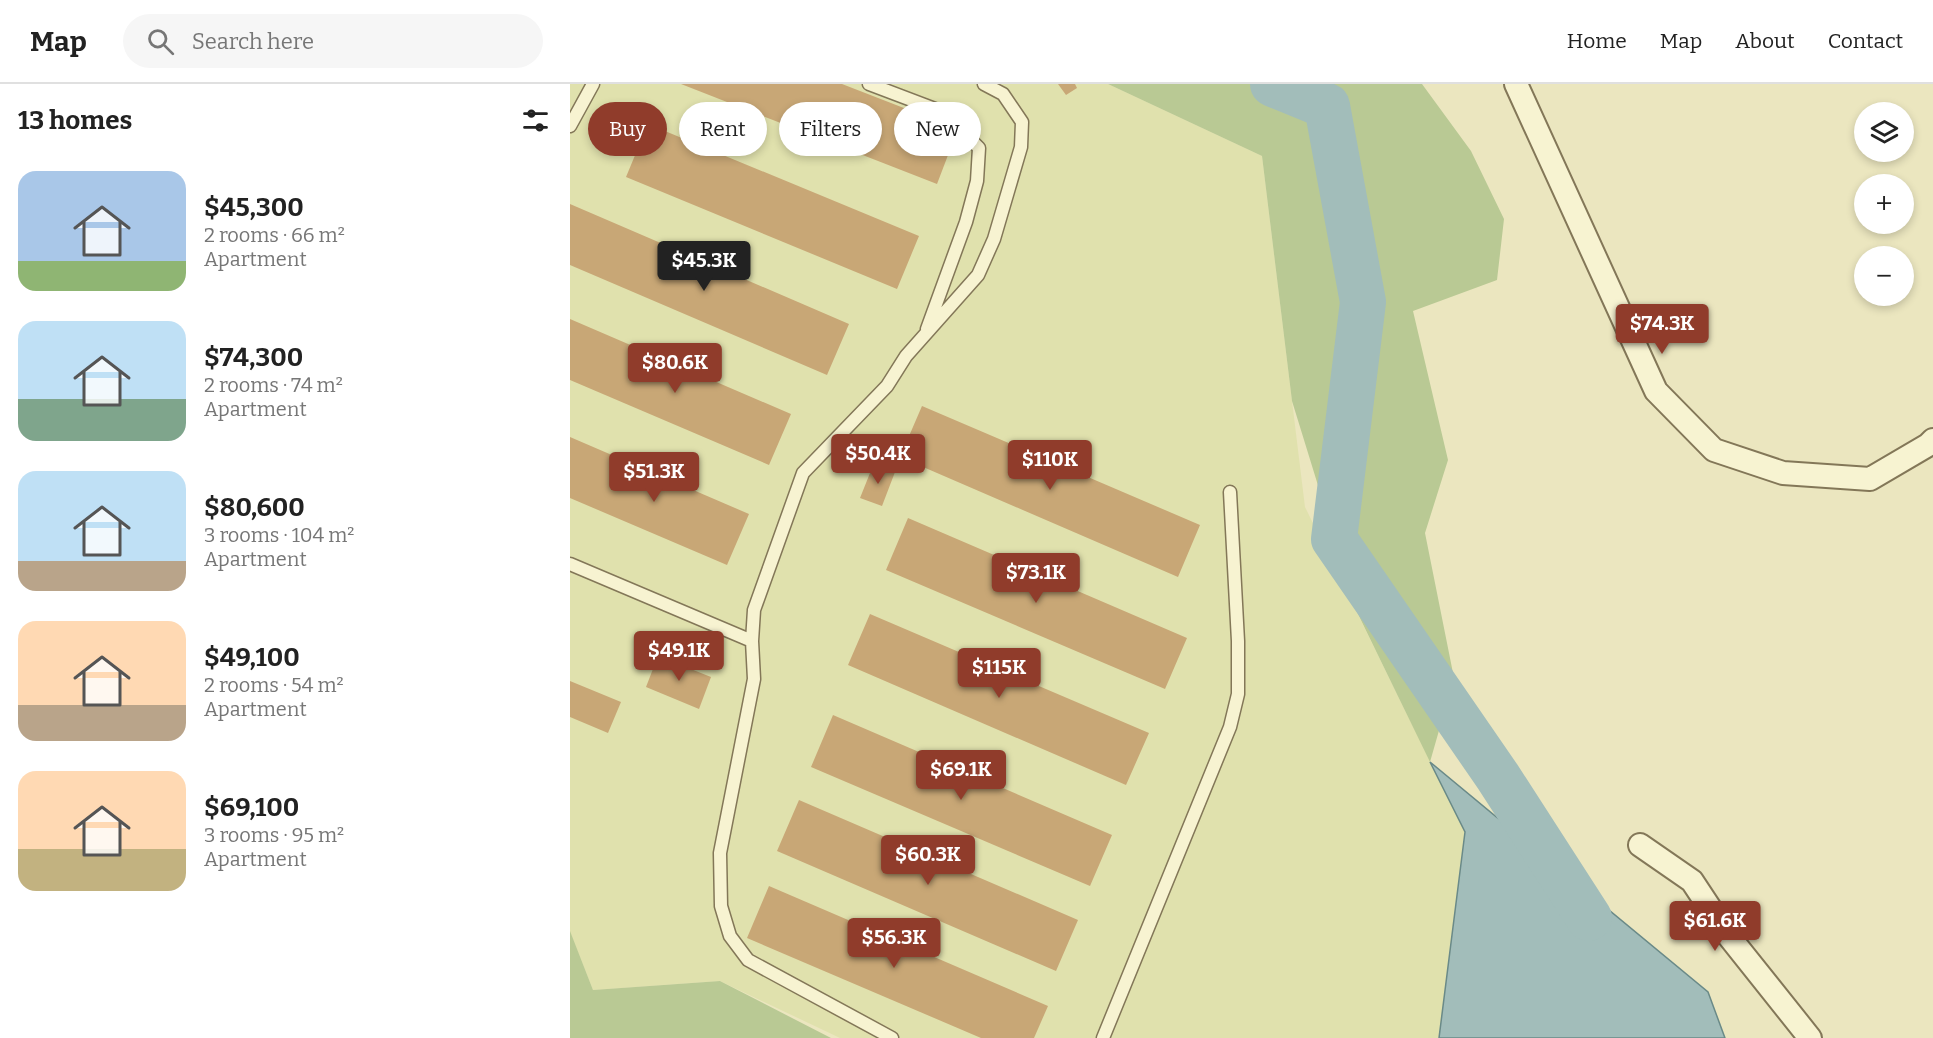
<!DOCTYPE html>
<html lang="en">
<head>
<meta charset="utf-8">
<style>
	:root { --surface:#fff; --page:#f6f6f6; --text:#222; --muted:#767676; --line:#e0e0e0; --accent:#903c2b }
	body { margin:0; font-family:Bitter,serif; background:var(--page); color:var(--text); height:100vh; display:flex; flex-direction:column; font-size:22px; white-space:nowrap }
	* { box-sizing:border-box; margin:0 }
	p { font-size:20px; color:var(--muted) }
	.icon { flex:none; width:33px; height:33px; fill:none; stroke:currentColor; stroke-width:2; stroke-linecap:round; stroke-linejoin:round }
	.map { position:relative; flex:1; overflow:hidden }
	.sheet { display:flex; flex-direction:column; background:var(--surface); width:570px }
	.sheet>* { flex:none }
	.top-card { position:absolute; left:18px; top:18px; width:570px; height:54px; display:flex; gap:12px }
	.tools { position:absolute; left:1284px; top:18px; display:grid; gap:12px }
	.tools a { display:grid; place-items:center; width:60px; height:60px; border-radius:50%; background:var(--surface); box-shadow:0 3px 9px #0003; font-size:30px }
	.price { position:absolute; translate:-50% -51px; padding:0 14px; border-radius:6px; background:var(--accent); color:#fff; font-size:20px; line-height:39px; filter:drop-shadow(0 2px 3px #0008) }
	.price::after { content:''; position:absolute; left:50%; top:36px; width:18px; height:14px; margin-left:-9px; background:inherit; clip-path:polygon(0 0,100% 0,50% 100%) }
	.price.active { background:#222; color:#fff }
	ul { padding:0; list-style:none }
	li { display:flex; align-items:center; gap:18px; height:150px; padding:0 18px }
	li span { display:grid; place-items:center; flex:none; width:168px; height:120px; border-radius:18px; color:#555 }
	li>.icon { margin-inline-start:auto }
	span .icon { width:72px; height:72px; fill:#fffc; stroke-width:1 }
	li b { font-size:26px }
	h2 { display:flex; justify-content:space-between; align-items:center; height:72px; padding:0 18px; font-size:26px }
	.tag { padding:0 21px; border-radius:27px; background:var(--surface); box-shadow:0 3px 9px #0003; font-size:21px; line-height:54px }
	.tag.active { background:var(--accent); color:#fff }
	header { display:flex; align-items:center; gap:36px; box-sizing:border-box; height:84px; padding:0 30px; background:var(--surface); border-bottom:2px solid var(--line) }
	header strong { font-size:28px }
	nav { display:flex; gap:33px; margin-inline-start:auto; font-size:21px }
	.search { width:420px; height:54px; background:var(--page); display:flex; align-items:center; gap:15px; box-sizing:border-box; padding:0 21px; border-radius:33px; color:var(--muted); font-size:22px }
	main { display:flex; flex:1; min-height:0 }
	.map>svg:first-child { display:block }
	.farmland { fill:#e0e1ad }
	.green { fill:#b9c994 }
	.water { fill:#a2bdba; stroke:#6a8a88; stroke-width:1.5 }
	.lines { fill:none; stroke-linecap:round; stroke-linejoin:round }
	.river { stroke:#a2bdba; stroke-width:46 }
	.building { fill:#c8a776 }
	.service-casing { stroke:#837758; stroke-width:15 }
	.minor-casing { stroke:#837758; stroke-width:26 }
	.service { stroke:#f7f3d1; stroke-width:12 }
	.minor { stroke:#f7f3d1; stroke-width:22 }
</style>
</head>
<body>
<header>
<strong>Map</strong>
<div class="search"><svg class="icon" aria-label="search" viewBox="0 0 24 24"><circle cx="10" cy="10" r="6"/><path d="M15 15l6 6"/></svg>Search here</div>
<nav><a>Home</a><a>Map</a><a>About</a><a>Contact</a></nav>
</header>
<main>
<section class="sheet">
<h2>13 homes<svg class="icon" aria-label="filters" viewBox="0 0 24 24"><path d="M4 7h16M4 17h16"/><circle cx="9" cy="7" r="2"/><circle cx="15" cy="17" r="2"/></svg></h2>
<ul>
<li><span style="background:linear-gradient(#a9c7e8 75%,#8fb573 0)"><svg class="icon" aria-label="home" viewBox="0 0 24 24"><path d="M3 11l9-7 9 7M6 9v11h12V9"/></svg></span><div><b>$45,300</b><p>2 rooms · 66 m²</p><p>Apartment</p></div></li>
<li><span style="background:linear-gradient(#bfe0f5 65%,#7fa58c 0)"><svg class="icon" aria-label="home" viewBox="0 0 24 24"><path d="M3 11l9-7 9 7M6 9v11h12V9"/></svg></span><div><b>$74,300</b><p>2 rooms · 74 m²</p><p>Apartment</p></div></li>
<li><span style="background:linear-gradient(#bfe0f5 75%,#b9a48a 0)"><svg class="icon" aria-label="home" viewBox="0 0 24 24"><path d="M3 11l9-7 9 7M6 9v11h12V9"/></svg></span><div><b>$80,600</b><p>3 rooms · 104 m²</p><p>Apartment</p></div></li>
<li><span style="background:linear-gradient(#ffd9b3 70%,#b9a48a 0)"><svg class="icon" aria-label="home" viewBox="0 0 24 24"><path d="M3 11l9-7 9 7M6 9v11h12V9"/></svg></span><div><b>$49,100</b><p>2 rooms · 54 m²</p><p>Apartment</p></div></li>
<li><span style="background:linear-gradient(#ffd9b3 65%,#c2b280 0)"><svg class="icon" aria-label="home" viewBox="0 0 24 24"><path d="M3 11l9-7 9 7M6 9v11h12V9"/></svg></span><div><b>$69,100</b><p>3 rooms · 95 m²</p><p>Apartment</p></div></li>
</ul>
</section>
<div class="map">
<svg width="1363" height="954" viewBox="0 0 1363 954">
	<rect width="100%" height="100%" fill="#ebe6bf"/>
	<path class="farmland" d="M0 0H538L692 72 735 423 895 748 869 954H270L150 897 23 906 0 848Z"/>
	<path class="green" d="M538 0H852L901 67 934 135 927 196 843 227 878 376 855 449 884 594 860 678 787 528 722 317 692 72Z
		M0 847 23 906 150 897 261 954H0Z"/>
	<path class="water" d="M860 678 1138 908 1155 954H869L895 748Z"/>
	<g class="lines">
		<path class="river" d="M703 0 757 22 793 218 764 455 928 693 1019 834"/>
	</g>
	<path class="building" d="M111 0H272L388 45 367 100Z
		M488 0H505L507 4 496 11Z
		M78 40 349 152 327 205 56 93Z
		M0 120 279 240 257 291 0 181Z
		M0 235 221 330 199 381 0 296Z
		M352 322 630 441 608 493 330 373Z
		M0 353 179 430 157 481 0 414Z
		M304 379 325 388 312 422 290 414Z
		M338 434 617 554 595 605 316 486Z
		M300 530 579 649 556 701 278 581Z
		M88 572 141 593 129 625 76 603Z
		M0 597 51 618 38 649 0 633Z
		M263 631 542 751 520 802 241 683Z
		M229 716 508 836 486 887 207 767Z
		M199 802 478 922 464 954H411L177 854Z"/>
	<g class="lines">
		<defs>
			<path id="service" d="M299 0 373 28 409 64 407 97 396 138 357 245
				M0 42 23 0
				M0 480 182 557
				M322 954 178 876 160 852 151 822 150 769 184 595 182 557 184 526 233 389 317 302 336 272 408 191 424 155 451 63 452 38 433 10 414 0
				M533 954 660 643 668 610V557L660 408"/>
			<path id="minor" d="M946 0 1086 307 1144 366 1213 389 1300 395 1358 361 1363 356
				M1070 761 1122 797 1157 850 1240 954"/>
		</defs>
		<use href="#service" class="service-casing"/>
		<use href="#minor" class="minor-casing"/>
		<use href="#service" class="service"/>
		<use href="#minor" class="minor"/>
	</g>
</svg>
<div class="tools">
<a><svg class="icon" aria-label="layers" viewBox="0 0 24 24"><path d="M12 4l9 5-9 5-9-5zM3 14l9 5 9-5"/></svg></a>
<a>+</a>
<a>−</a>
</div>
<b class="price active" style="left:134px;top:208px">$45.3K</b>
<b class="price" style="left:1092px;top:271px">$74.3K</b>
<b class="price" style="left:105px;top:310px">$80.6K</b>
<b class="price" style="left:308px;top:401px">$50.4K</b>
<b class="price" style="left:480px;top:407px">$110K</b>
<b class="price" style="left:84px;top:419px">$51.3K</b>
<b class="price" style="left:466px;top:520px">$73.1K</b>
<b class="price" style="left:109px;top:598px">$49.1K</b>
<b class="price" style="left:429px;top:615px">$115K</b>
<b class="price" style="left:391px;top:717px">$69.1K</b>
<b class="price" style="left:358px;top:802px">$60.3K</b>
<b class="price" style="left:1145px;top:868px">$61.6K</b>
<b class="price" style="left:324px;top:885px">$56.3K</b>
<div class="top-card">
<a class="tag active">Buy</a>
<a class="tag">Rent</a>
<a class="tag">Filters</a>
<a class="tag">New</a>
</div>
</div>
</main>
</body>
</html>
